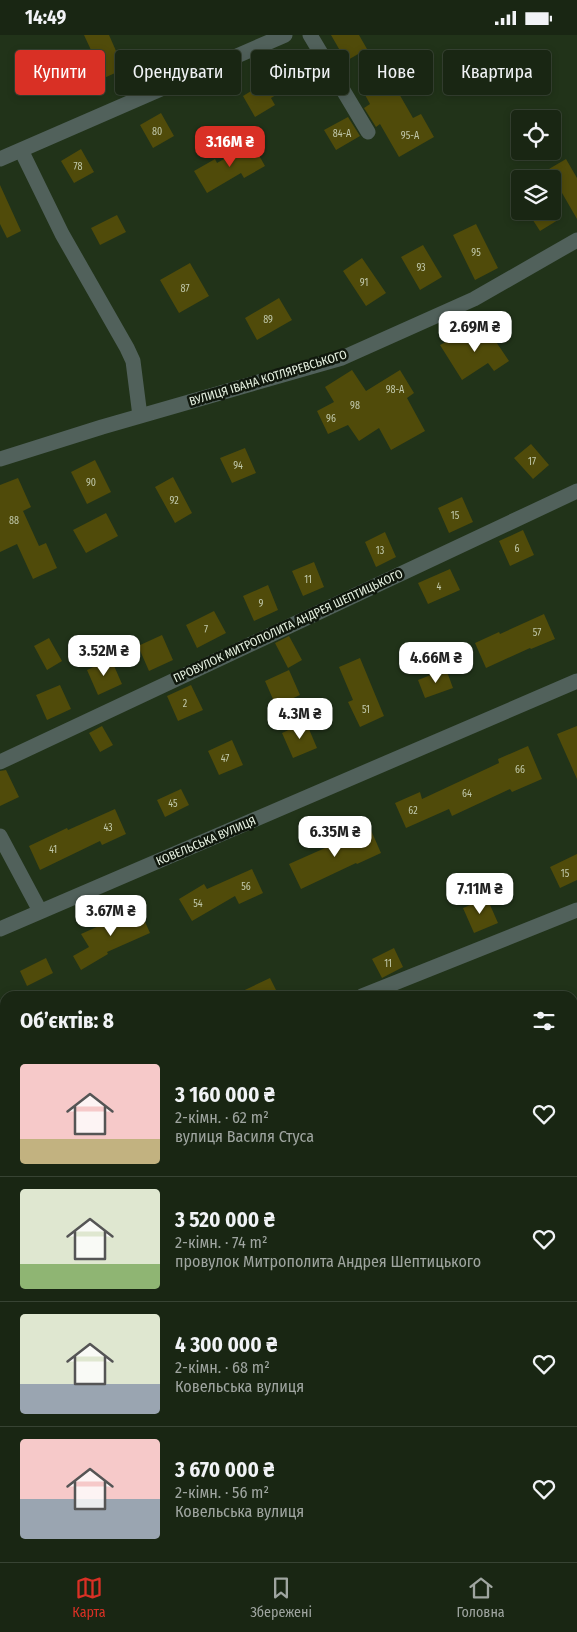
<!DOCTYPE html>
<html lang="uk">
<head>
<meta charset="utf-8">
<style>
	:root { --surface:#192613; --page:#222e1c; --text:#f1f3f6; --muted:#9fa5a0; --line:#374333; --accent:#d93025 }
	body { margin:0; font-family:"Fira Sans Condensed",sans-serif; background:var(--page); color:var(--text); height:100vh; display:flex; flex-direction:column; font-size:19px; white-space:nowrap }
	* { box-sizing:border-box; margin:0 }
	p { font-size:16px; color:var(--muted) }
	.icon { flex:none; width:28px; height:28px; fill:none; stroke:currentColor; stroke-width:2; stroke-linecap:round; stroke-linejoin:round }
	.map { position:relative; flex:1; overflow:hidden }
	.side { position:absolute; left:0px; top:956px; width:578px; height:571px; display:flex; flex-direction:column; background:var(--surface); border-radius:15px 15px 0 0; box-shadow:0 2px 8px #0003,0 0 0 1px var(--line) }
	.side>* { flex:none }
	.banner { position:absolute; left:15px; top:15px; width:548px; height:45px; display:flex; gap:10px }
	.fabs { position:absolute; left:511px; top:75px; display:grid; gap:10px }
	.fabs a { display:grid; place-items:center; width:50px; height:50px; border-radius:5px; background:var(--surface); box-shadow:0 2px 8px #0003,0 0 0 1px var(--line); font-size:25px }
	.price { position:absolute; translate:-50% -42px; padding:0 11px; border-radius:10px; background:#fff; color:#222; font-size:16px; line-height:32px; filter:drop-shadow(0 1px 2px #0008) }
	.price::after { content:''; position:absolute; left:50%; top:30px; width:15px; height:11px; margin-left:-8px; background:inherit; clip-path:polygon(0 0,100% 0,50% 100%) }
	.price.on { background:var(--accent); color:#fff }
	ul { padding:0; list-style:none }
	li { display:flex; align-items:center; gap:15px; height:125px; padding:0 20px }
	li+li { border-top:1px solid var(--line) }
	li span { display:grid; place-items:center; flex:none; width:140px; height:100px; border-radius:5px; color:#555 }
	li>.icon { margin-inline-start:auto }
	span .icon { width:60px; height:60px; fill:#fffc; stroke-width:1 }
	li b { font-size:21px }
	h2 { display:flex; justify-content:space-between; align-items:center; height:60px; padding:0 20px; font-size:21px }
	.chip { padding:0 18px; border-radius:5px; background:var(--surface); box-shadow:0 2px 8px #0003,0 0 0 1px var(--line); font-size:18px; line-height:45px }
	.chip.on { background:var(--accent); color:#fff }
	.status { display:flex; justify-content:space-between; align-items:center; height:35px; padding:0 25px; background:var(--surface); direction:ltr }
	.status svg { height:14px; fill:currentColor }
	.dock { display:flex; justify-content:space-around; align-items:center; height:70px; border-top:1px solid var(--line); background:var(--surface); font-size:14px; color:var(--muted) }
	.dock a { display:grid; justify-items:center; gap:2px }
	.dock .on { color:var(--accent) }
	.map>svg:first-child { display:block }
	.building { fill:#504b0a }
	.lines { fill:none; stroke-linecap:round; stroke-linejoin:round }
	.minor { stroke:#51615b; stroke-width:15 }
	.labels { text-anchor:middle; stroke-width:5; stroke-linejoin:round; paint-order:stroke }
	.number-label { font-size:10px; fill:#c0c8ab }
	.street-label { font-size:12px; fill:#e6f1e1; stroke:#10180d }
</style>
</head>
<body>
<div class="status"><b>14:49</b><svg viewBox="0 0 49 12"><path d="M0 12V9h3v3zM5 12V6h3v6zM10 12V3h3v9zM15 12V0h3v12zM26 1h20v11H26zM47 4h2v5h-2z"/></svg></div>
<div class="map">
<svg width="577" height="1527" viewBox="0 0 577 1527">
	<rect width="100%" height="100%" fill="#213319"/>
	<path class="building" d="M84 0H109L124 34 104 43Z
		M331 0H359L367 14 346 26Z
		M297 17 310 39 271 63 275 70 255 82 243 61 282 37 277 29Z
		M390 43 413 83 421 79 434 102 399 122 380 89 376 92 364 73 370 69 364 58Z
		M161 78 174 101 153 113 140 90Z
		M348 82 360 101 336 115 324 95Z
		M252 108 265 131 244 143 241 138 207 158 194 136 215 124 217 128Z
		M81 114 94 137 74 148 61 126Z
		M566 124 577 143V184L554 144H532Z
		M0 150 21 196 7 203 0 189Z
		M527 176H552L558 185 540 196Z
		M117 180 126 197 100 210 91 193Z
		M476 189 498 233 475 245 453 200Z
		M423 210 442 242 420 255 401 222Z
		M362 223 386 258 366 271 343 236Z
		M190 228 209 261 179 278 160 245Z
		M279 263 292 285 257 305 245 283Z
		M484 289 509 326 494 336 488 328 462 345 440 310 453 303 456 308Z
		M352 335 366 356 400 335 414 358 407 363 425 396 391 415 379 393 359 406 348 390 328 399 317 376 334 367 325 352Z
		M531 409 549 430 533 444 514 423Z
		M245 413 256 438 232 448 220 423Z
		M95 425 111 457 87 469 71 437Z
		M173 442 192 478 175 488 155 452Z
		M18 443 31 472 23 476 39 511 46 508 57 533 33 544 17 509 0 517V450Z
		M462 462 473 487 449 498 438 473Z
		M106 478 118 501 86 518 73 495Z
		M523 495 534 520 510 531 499 506Z
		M385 497 396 522 376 532 365 507Z
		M314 527 324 552 303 561 292 536Z
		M450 534 460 555 428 569 418 548Z
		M268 550 278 575 254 586 243 561Z
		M214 576 226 598 197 613 186 590Z
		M544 579 555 604 531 614 530 613 486 633 475 608 499 597 500 599Z
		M162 600 173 625 149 636 138 611Z
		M289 601 302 625 288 633 275 608Z
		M49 603 62 626 47 635 34 611Z
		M360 623 384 681 360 692 348 667 353 665 339 632Z
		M111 624 122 649 98 660 87 635Z
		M446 634 453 653 425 663 418 645Z
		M289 635 300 660 276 671 265 646Z
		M60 650 71 674 47 685 36 660Z
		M191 650 203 675 178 686 167 661Z
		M306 687 317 713 293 723 282 698Z
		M102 691 113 710 100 717 89 698Z
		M577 691V744L557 699Z
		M232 705 243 730 219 740 208 716Z
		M528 711 542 744 512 757 510 754 452 781 449 774 406 793 395 768 420 757 422 764 499 728 498 724Z
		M6 735 19 762 0 771V736Z
		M181 754 189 770 165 782 157 765Z
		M115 774 126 799 102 810 100 806 40 835 29 811 67 793 68 795Z
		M370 793 381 818 357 829 356 828 301 854 289 829Z
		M577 819V845L560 853 550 832Z
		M252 834 263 858 239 869 235 861 192 886 179 864 204 849 207 854Z
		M487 863 498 888 474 898 463 873Z
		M139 873 150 898 107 917 108 919 81 935 73 921 89 912 81 899Z
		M394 913 403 932 382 943 372 924Z
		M46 923 53 938 27 951 20 936Z
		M270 943 279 961H232Z"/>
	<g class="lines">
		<path class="minor" d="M310 0 368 97
			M21 115 62 199 127 313 133 326 140 381
			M0 124 285 0
			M0 424 102 392 342 323 474 264 577 205
			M0 727 577 456
			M0 801 40 876
			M0 894 577 646
			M362 961 577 875
			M572 1005 577 1004
			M0 1108 5 1103
			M0 1155 5 1168
			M0 1234 5 1232
			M572 1274 577 1272
			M572 1346 577 1349
			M0 1397 5 1394
			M547 1522 549 1527
			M1 1527 12 1522"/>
	</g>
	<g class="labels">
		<g class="number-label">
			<text x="157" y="100">80</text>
			<text x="342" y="102">84-А</text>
			<text x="410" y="104">95-А</text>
			<text x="78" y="135">78</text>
			<text x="476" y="221">95</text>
			<text x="421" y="236">93</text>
			<text x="364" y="251">91</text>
			<text x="185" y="257">87</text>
			<text x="268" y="288">89</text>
			<text x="395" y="358">98-А</text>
			<text x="355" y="374">98</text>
			<text x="331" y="387">96</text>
			<text x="532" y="430">17</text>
			<text x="238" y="434">94</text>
			<text x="91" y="451">90</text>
			<text x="174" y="469">92</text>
			<text x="455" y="484">15</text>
			<text x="14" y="489">88</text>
			<text x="517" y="517">6</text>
			<text x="380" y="519">13</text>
			<text x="308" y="548">11</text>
			<text x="439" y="555">4</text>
			<text x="261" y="572">9</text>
			<text x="206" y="598">7</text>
			<text x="537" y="601">57</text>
			<text x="185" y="672">2</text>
			<text x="366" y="678">51</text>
			<text x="225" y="727">47</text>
			<text x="520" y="738">66</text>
			<text x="467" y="762">64</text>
			<text x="173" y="772">45</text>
			<text x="413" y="779">62</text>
			<text x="108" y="796">43</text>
			<text x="53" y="818">41</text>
			<text x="565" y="842">15</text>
			<text x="246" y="855">56</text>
			<text x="198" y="872">54</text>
			<text x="388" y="932">11</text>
		</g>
		<g class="street-label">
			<text transform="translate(268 343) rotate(-17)" y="4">ВУЛИЦЯ ІВАНА КОТЛЯРЕВСЬКОГО</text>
			<text transform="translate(288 591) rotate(-25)" y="4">ПРОВУЛОК МИТРОПОЛИТА АНДРЕЯ ШЕПТИЦЬКОГО</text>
			<text transform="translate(206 806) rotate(-23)" y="4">КОВЕЛЬСЬКА ВУЛИЦЯ</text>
		</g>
	</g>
</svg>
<div class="fabs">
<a><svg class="icon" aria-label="locate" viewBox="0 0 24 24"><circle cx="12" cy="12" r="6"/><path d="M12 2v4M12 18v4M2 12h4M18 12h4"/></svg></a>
<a><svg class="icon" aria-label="layers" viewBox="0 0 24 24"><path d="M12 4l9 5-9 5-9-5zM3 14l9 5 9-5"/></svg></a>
</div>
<b class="price on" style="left:230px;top:133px">3.16M ₴</b>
<b class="price" style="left:475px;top:318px">2.69M ₴</b>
<b class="price" style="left:104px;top:642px">3.52M ₴</b>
<b class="price" style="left:436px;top:649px">4.66M ₴</b>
<b class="price" style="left:300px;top:705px">4.3M ₴</b>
<b class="price" style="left:335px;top:823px">6.35M ₴</b>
<b class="price" style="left:480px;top:880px">7.11M ₴</b>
<b class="price" style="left:111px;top:902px">3.67M ₴</b>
<div class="banner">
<a class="chip on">Купити</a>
<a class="chip">Орендувати</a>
<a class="chip">Фільтри</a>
<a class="chip">Нове</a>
<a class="chip">Квартира</a>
</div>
<section class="side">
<h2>Об’єктів: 8<svg class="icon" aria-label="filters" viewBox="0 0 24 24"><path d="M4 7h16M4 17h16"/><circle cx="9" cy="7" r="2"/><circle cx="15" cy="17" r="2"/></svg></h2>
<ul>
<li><span style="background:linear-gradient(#f6c9c9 75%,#c2b280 0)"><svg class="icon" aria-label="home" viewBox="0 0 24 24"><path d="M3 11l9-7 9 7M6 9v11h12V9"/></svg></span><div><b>3 160 000 ₴</b><p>2-кімн. · 62 m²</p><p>вулиця Василя Стуса</p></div><svg class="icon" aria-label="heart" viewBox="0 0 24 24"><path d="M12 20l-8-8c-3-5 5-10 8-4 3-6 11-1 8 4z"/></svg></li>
<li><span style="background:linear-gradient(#dfe7d0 75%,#8fb573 0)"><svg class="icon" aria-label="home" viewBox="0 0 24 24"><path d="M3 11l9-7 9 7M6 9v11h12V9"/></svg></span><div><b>3 520 000 ₴</b><p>2-кімн. · 74 m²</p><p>провулок Митрополита Андрея Шептицького</p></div><svg class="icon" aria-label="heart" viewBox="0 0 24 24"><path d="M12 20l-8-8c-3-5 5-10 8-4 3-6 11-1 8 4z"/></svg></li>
<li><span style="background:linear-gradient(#dfe7d0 70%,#9aa5b1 0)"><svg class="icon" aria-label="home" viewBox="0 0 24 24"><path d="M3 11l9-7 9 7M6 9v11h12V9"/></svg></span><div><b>4 300 000 ₴</b><p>2-кімн. · 68 m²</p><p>Ковельська вулиця</p></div><svg class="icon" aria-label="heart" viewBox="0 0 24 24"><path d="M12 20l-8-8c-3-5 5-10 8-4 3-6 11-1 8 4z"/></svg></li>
<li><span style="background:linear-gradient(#f6c9c9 60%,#9aa5b1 0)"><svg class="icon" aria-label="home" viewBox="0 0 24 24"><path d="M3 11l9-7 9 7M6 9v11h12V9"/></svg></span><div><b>3 670 000 ₴</b><p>2-кімн. · 56 m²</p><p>Ковельська вулиця</p></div><svg class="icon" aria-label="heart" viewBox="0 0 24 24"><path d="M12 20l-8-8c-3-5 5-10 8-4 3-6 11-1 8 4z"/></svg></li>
</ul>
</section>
</div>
<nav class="dock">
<a class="on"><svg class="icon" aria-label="map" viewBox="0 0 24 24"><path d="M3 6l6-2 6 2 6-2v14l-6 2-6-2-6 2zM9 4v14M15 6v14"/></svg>Карта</a>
<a><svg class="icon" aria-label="saved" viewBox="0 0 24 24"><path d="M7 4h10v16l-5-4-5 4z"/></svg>Збережені</a>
<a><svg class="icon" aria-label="home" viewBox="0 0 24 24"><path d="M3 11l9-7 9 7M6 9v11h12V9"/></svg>Головна</a>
</nav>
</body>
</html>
